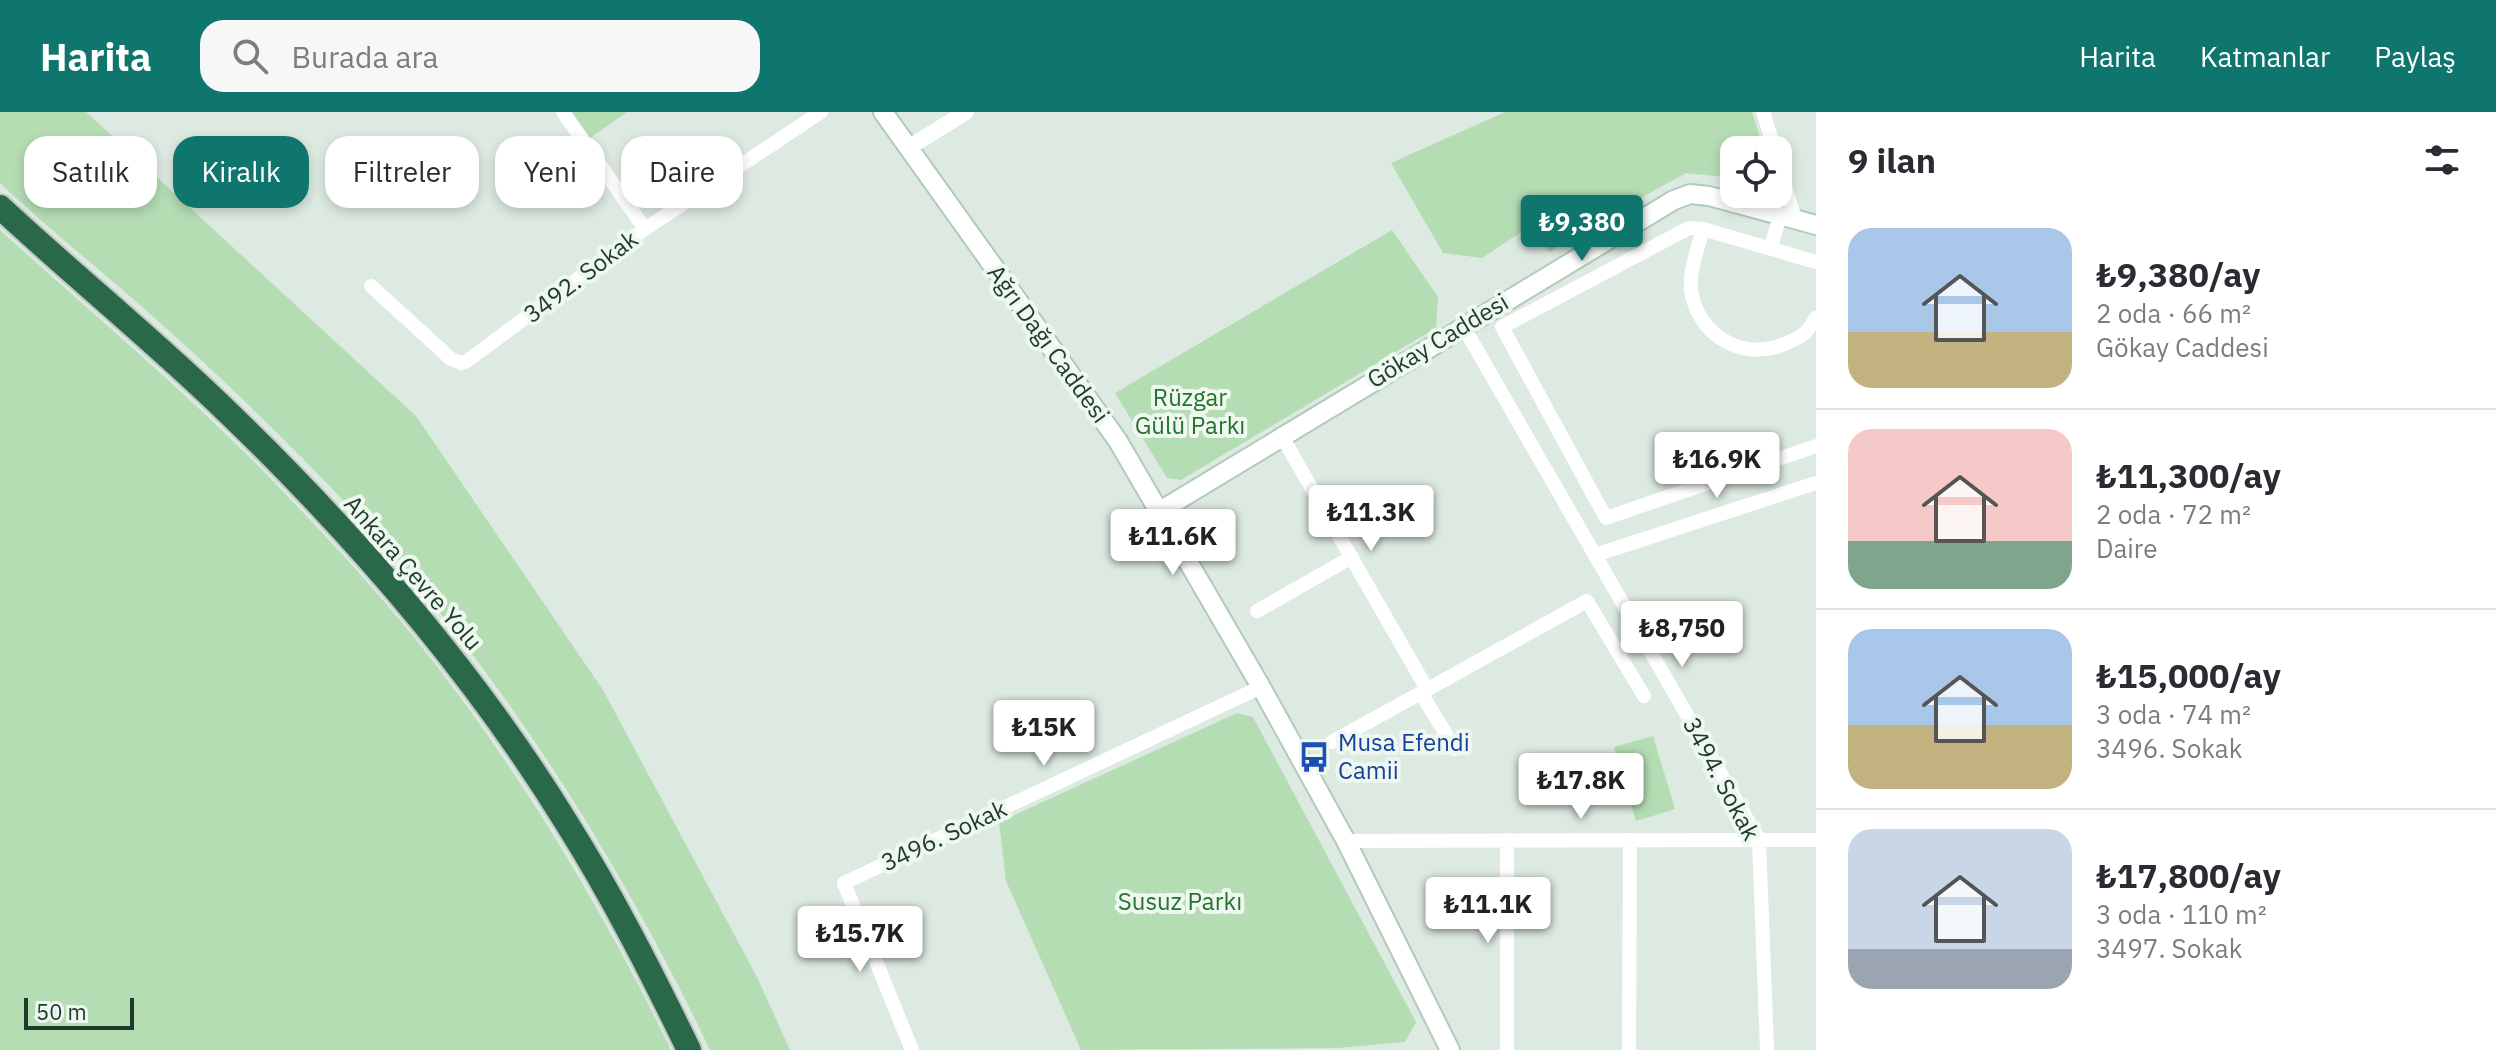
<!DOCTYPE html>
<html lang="tr">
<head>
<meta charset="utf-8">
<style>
	:root { --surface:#fff; --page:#f7f7f7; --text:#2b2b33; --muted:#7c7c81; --line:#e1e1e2; --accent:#0f766e }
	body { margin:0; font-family:"IBM Plex Sans",sans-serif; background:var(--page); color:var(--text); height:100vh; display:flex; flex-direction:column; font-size:30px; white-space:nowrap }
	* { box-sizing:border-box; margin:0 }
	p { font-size:26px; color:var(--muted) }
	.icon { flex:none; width:44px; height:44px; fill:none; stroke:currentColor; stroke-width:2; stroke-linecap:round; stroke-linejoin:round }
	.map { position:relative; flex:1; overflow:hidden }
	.sheet { display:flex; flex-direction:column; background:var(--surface); width:680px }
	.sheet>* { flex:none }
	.hud { position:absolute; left:24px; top:24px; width:760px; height:72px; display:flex; gap:16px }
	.tools { position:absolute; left:1720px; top:24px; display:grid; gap:16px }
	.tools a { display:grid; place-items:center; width:72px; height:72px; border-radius:16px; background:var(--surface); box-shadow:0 4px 12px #0003; font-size:40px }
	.scale { position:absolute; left:24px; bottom:20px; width:110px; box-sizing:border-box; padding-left:8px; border:4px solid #1e3b2b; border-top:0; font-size:22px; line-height:28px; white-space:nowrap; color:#1e3b2b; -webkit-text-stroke:6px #eef7f0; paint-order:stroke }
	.price { position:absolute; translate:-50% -68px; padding:0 18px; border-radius:8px; background:#fff; color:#222; font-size:26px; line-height:52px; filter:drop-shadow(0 2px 4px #0008) }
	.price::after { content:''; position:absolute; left:50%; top:48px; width:24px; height:18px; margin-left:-12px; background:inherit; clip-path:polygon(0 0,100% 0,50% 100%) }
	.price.active { background:var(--accent); color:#fff }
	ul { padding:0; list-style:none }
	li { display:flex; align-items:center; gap:24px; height:200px; padding:0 32px }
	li+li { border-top:2px solid var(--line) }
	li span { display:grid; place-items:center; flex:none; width:224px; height:160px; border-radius:24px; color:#555 }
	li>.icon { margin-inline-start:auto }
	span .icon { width:96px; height:96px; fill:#fffc; stroke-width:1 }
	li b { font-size:34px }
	h2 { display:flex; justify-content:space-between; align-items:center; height:96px; padding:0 32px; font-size:34px }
	.tag { padding:0 28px; border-radius:24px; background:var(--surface); box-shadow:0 4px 12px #0003; font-size:28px; line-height:72px }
	.tag.active { background:var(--accent); color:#fff }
	header { display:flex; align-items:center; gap:48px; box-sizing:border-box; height:112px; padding:0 40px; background:var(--accent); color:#fff }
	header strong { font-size:38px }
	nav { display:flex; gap:44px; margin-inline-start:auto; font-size:28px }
	.search { width:560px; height:72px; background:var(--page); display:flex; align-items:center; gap:20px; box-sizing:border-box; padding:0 28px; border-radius:24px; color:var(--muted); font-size:30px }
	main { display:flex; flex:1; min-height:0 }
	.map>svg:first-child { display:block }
	.green { fill:#b5ddb4 }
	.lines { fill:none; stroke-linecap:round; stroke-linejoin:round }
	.secondary-casing { stroke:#b0cbb9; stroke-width:22 }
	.motorway-casing { stroke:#c0c8c4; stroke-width:28 }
	.minor { stroke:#fff; stroke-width:14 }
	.tertiary { stroke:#fff; stroke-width:16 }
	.secondary { stroke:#fff; stroke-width:18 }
	.motorway { stroke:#296849; stroke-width:24 }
	.labels { text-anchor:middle; stroke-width:8; stroke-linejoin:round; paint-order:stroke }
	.street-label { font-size:24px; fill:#1e3b2b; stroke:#eef7f0 }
	.park-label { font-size:24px; fill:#26732e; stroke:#eef7f0 }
	.transit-label { font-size:24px; fill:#164399; stroke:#eef7f0; text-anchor:start }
</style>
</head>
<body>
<header>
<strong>Harita</strong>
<div class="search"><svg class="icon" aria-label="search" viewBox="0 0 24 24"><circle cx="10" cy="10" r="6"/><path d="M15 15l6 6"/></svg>Burada ara</div>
<nav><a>Harita</a><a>Katmanlar</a><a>Paylaş</a></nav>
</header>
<main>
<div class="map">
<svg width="1816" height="938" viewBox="0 0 1816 938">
	<rect width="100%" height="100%" fill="#ddeae1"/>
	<path class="green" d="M0 0H86L416 304 603 578 757 865 790 938H710C608 724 476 521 308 352 252 295 193 239 132 186 88 148 42 111 0 71Z
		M571 0H627L590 26Z
		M1505 0H1752L1764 38H1734V66L1686 61 1590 114 1550 140 1529 115 1482 146 1443 141 1391 51Z
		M0 118C98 207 201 292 292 389 343 442 394 498 439 557 530 676 606 804 671 938H0Z
		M1392 118 1438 185 1436 216 1181 368 1167 366 1115 281Z
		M1237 601 1253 605 1416 910 1405 930 1338 936 1081 938 1006 769 999 710Z
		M1653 624 1675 697 1636 709 1614 635Z"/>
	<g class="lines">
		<defs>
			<path id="secondary" d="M883 0 1118 329 1261 575 1346 729 1450 938
				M1160 399 1674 88 1690 82 1709 84 1816 113"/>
			<path id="motorway" d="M0 95C71 161 146 222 216 289 347 414 470 554 566 710 612 783 651 860 689 938"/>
		</defs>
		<use href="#secondary" class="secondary-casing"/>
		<use href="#motorway" class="motorway-casing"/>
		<path class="minor" d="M563 0 645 117
			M1763 0 1775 38
			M1778 50 1795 107
			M1703 117 1816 150
			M1771 135 1780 104
			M371 174 451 247 461 251 467 249 645 117 821 0
			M1816 206C1813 210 1809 217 1805 221 1801 225 1794 227 1789 230 1749 250 1703 229 1692 184 1687 164 1698 136 1703 117L1689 116 1502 215 1606 406 1816 334
			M1463 214 1759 728 1767 938
			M1281 323 1427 577
			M1595 443 1816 371
			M1257 499 1352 445
			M1421 581 1455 637
			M1332 630 1587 489 1644 584
			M1346 729 1816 728
			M912 938 844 771 1261 575
			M1507 938V728
			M1629 938 1630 728"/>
		<path class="tertiary" d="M908 36 966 0"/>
		<use href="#secondary" class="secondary"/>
		<use href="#motorway" class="motorway"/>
	</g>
	<defs>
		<symbol id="bus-bare" viewBox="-9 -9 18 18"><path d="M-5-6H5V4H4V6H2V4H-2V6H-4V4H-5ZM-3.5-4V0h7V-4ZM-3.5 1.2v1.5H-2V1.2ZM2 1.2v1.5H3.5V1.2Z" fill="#1a4fb4" stroke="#eef7f0" stroke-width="2.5" paint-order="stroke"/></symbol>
	</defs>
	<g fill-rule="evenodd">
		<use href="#bus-bare" x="1292" y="623" width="44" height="44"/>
	</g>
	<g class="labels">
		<g class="street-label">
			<text transform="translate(581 165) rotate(-37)" y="8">3492. Sokak</text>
			<text transform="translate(1438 229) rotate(-31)" y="8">Gökay Caddesi</text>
			<text transform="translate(1048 232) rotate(54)" y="8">Ağrı Dağı Caddesi</text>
			<text transform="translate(413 461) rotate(49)" y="8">Ankara Çevre Yolu</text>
			<text transform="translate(1721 667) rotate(62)" y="8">3494. Sokak</text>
			<text transform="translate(944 724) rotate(-25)" y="8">3496. Sokak</text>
		</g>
		<g class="park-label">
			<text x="1190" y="294">Rüzgar<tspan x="1190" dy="28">Gülü Parkı</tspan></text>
			<text x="1180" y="798">Susuz Parkı</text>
		</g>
		<g class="transit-label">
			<text x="1338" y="639">Musa Efendi<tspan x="1338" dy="28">Camii</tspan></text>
		</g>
	</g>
</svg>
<div class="tools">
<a><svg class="icon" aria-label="locate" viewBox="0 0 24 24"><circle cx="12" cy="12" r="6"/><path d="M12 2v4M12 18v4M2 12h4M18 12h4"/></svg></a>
</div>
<div class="scale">50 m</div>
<b class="price active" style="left:1582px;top:151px">₺9,380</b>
<b class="price" style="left:1717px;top:388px">₺16.9K</b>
<b class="price" style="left:1371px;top:441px">₺11.3K</b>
<b class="price" style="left:1173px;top:465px">₺11.6K</b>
<b class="price" style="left:1682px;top:557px">₺8,750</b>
<b class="price" style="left:1044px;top:656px">₺15K</b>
<b class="price" style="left:1581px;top:709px">₺17.8K</b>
<b class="price" style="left:1488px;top:833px">₺11.1K</b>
<b class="price" style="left:860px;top:862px">₺15.7K</b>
<div class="hud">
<a class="tag">Satılık</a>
<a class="tag active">Kiralık</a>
<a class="tag">Filtreler</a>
<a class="tag">Yeni</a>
<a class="tag">Daire</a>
</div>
</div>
<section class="sheet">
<h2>9 ilan<svg class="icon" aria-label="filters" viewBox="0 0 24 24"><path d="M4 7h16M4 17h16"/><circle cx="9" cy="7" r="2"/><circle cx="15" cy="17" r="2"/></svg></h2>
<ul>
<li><span style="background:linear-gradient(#a9c7e8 65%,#c2b280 0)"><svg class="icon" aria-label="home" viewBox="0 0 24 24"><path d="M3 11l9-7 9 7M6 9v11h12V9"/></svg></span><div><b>₺9,380/ay</b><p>2 oda · 66 m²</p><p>Gökay Caddesi</p></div></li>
<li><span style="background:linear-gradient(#f6c9c9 70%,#7fa58c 0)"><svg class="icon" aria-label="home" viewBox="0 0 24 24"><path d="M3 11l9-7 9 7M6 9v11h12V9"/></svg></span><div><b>₺11,300/ay</b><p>2 oda · 72 m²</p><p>Daire</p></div></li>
<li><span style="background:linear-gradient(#a9c7e8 60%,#c2b280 0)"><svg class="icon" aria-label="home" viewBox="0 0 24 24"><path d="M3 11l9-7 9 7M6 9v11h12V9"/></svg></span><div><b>₺15,000/ay</b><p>3 oda · 74 m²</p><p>3496. Sokak</p></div></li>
<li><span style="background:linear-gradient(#c9d6e8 75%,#9aa5b1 0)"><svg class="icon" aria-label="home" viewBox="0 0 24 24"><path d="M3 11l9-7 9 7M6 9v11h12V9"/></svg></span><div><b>₺17,800/ay</b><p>3 oda · 110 m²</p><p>3497. Sokak</p></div></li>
</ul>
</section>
</main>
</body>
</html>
